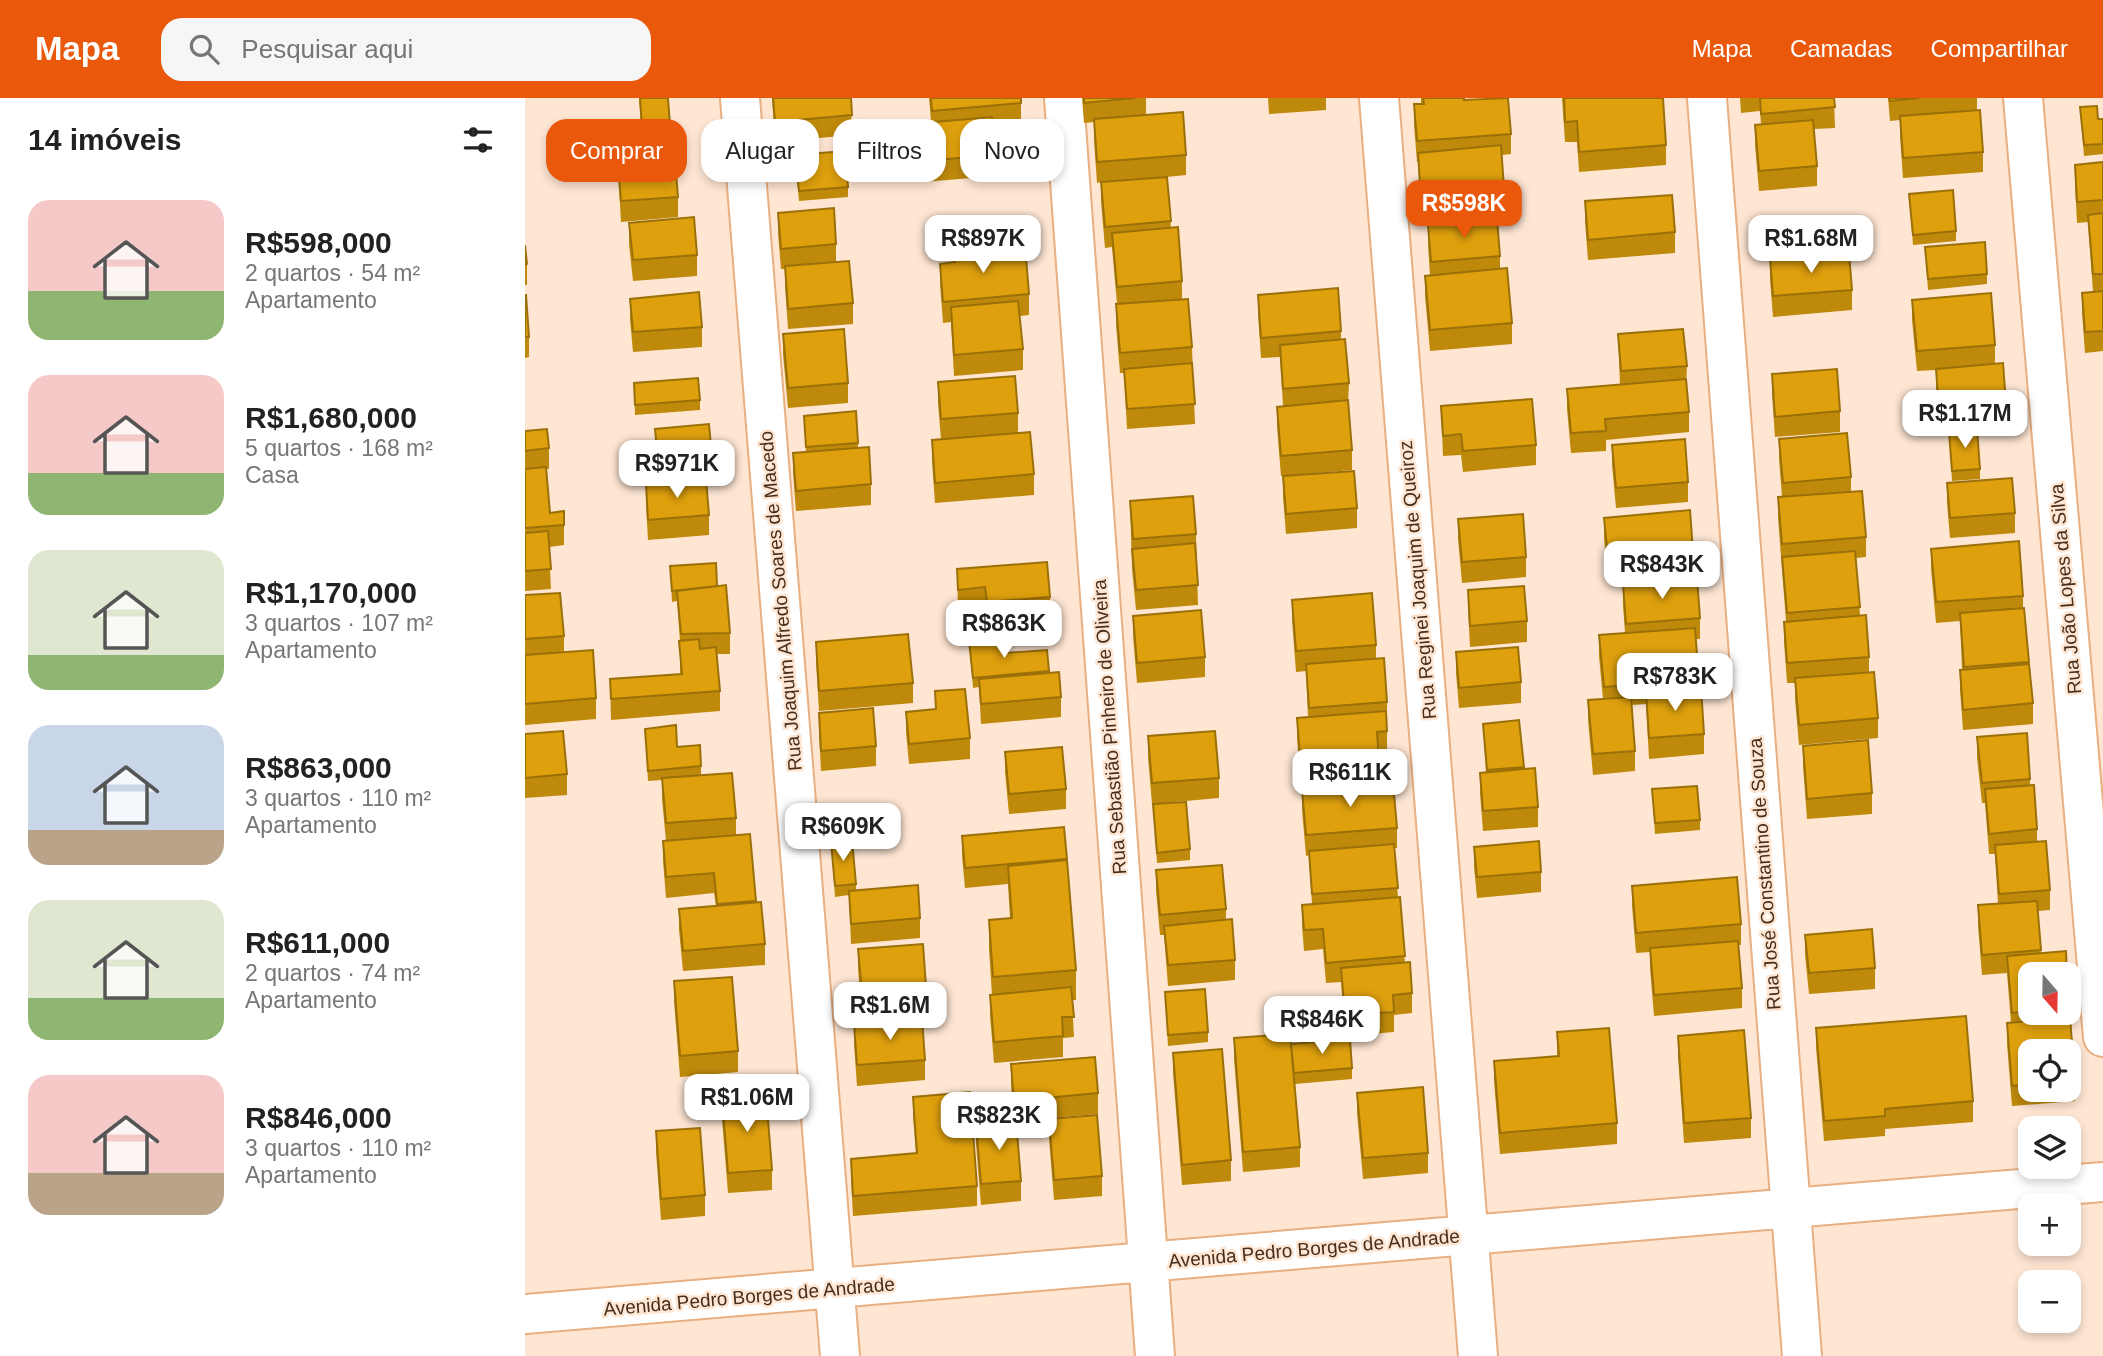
<!DOCTYPE html>
<html lang="pt">
<head>
<meta charset="utf-8">
<style>
	:root { --surface:#fff; --page:#f6f6f6; --text:#222; --muted:#767676; --accent:#ea580c }
	body { margin:0; font-family:Arial,sans-serif; background:var(--page); color:var(--text); height:100vh; display:flex; flex-direction:column; font-size:26px; white-space:nowrap }
	* { box-sizing:border-box; margin:0 }
	p { font-size:23px; color:var(--muted) }
	.icon { flex:none; width:38px; height:38px; fill:none; stroke:currentColor; stroke-width:2; stroke-linecap:round; stroke-linejoin:round }
	.map { position:relative; flex:1; overflow:hidden }
	.details { display:flex; flex-direction:column; background:var(--surface); width:525px }
	.details>* { flex:none }
	.top-card { position:absolute; left:21px; top:21px; width:665px; height:63px; display:flex; gap:14px }
	.needle { width:46px; rotate:160deg }
	.tools { position:absolute; left:1493px; top:864px; display:grid; gap:14px }
	.tools a { display:grid; place-items:center; width:63px; height:63px; border-radius:14px; background:var(--surface); box-shadow:0 4px 10px #0003; font-size:35px }
	.price { position:absolute; translate:-50% -60px; padding:0 16px; border-radius:14px; background:#fff; color:#222; font-size:23px; line-height:46px; filter:drop-shadow(0 2px 4px #0008) }
	.price::after { content:''; position:absolute; left:50%; top:42px; width:21px; height:16px; margin-left:-10px; background:inherit; clip-path:polygon(0 0,100% 0,50% 100%) }
	.price.selected { background:var(--accent); color:#fff }
	ul { padding:0; list-style:none }
	li { display:flex; align-items:center; gap:21px; height:175px; padding:0 28px }
	li span { display:grid; place-items:center; flex:none; width:196px; height:140px; border-radius:21px; color:#555 }
	li>.icon { margin-inline-start:auto }
	span .icon { width:84px; height:84px; fill:#fffc; stroke-width:1 }
	li b { font-size:30px }
	h2 { display:flex; justify-content:space-between; align-items:center; height:84px; padding:0 28px; font-size:30px }
	.tag { padding:0 24px; border-radius:21px; background:var(--surface); box-shadow:0 4px 10px #0003; font-size:24px; line-height:63px }
	.tag.selected { background:var(--accent); color:#fff }
	header { display:flex; align-items:center; gap:42px; box-sizing:border-box; height:98px; padding:0 35px; background:var(--accent); color:#fff }
	header strong { font-size:33px }
	nav { display:flex; gap:38px; margin-inline-start:auto; font-size:24px }
	.search { width:490px; height:63px; background:var(--page); display:flex; align-items:center; gap:18px; box-sizing:border-box; padding:0 24px; border-radius:21px; color:var(--muted); font-size:26px }
	main { display:flex; flex:1; min-height:0 }
	.map>svg:first-child { display:block }
	.lines { fill:none; stroke-linecap:round; stroke-linejoin:round }
	.street-casing { stroke:#e9af80; stroke-width:42 }
	.street { stroke:#fff; stroke-width:38 }
	.wall { fill:#bf8a0b; fill-rule:evenodd }
	.building { fill:#dea00d; stroke:#9b7009; stroke-width:2 }
	.labels { text-anchor:middle; stroke-width:5; stroke-linejoin:round; paint-order:stroke }
	.street-label { font-size:19px; fill:#462f1c; stroke:#fee6d3 }
</style>
</head>
<body>
<header>
<strong>Mapa</strong>
<div class="search"><svg class="icon" aria-label="search" viewBox="0 0 24 24"><circle cx="10" cy="10" r="6"/><path d="M15 15l6 6"/></svg>Pesquisar aqui</div>
<nav><a>Mapa</a><a>Camadas</a><a>Compartilhar</a></nav>
</header>
<main>
<section class="details">
<h2>14 imóveis<svg class="icon" aria-label="filters" viewBox="0 0 24 24"><path d="M4 7h16M4 17h16"/><circle cx="9" cy="7" r="2"/><circle cx="15" cy="17" r="2"/></svg></h2>
<ul>
<li><span style="background:linear-gradient(#f6c9c9 65%,#8fb573 0)"><svg class="icon" aria-label="home" viewBox="0 0 24 24"><path d="M3 11l9-7 9 7M6 9v11h12V9"/></svg></span><div><b>R$598,000</b><p>2 quartos · 54 m²</p><p>Apartamento</p></div></li>
<li><span style="background:linear-gradient(#f6c9c9 70%,#8fb573 0)"><svg class="icon" aria-label="home" viewBox="0 0 24 24"><path d="M3 11l9-7 9 7M6 9v11h12V9"/></svg></span><div><b>R$1,680,000</b><p>5 quartos · 168 m²</p><p>Casa</p></div></li>
<li><span style="background:linear-gradient(#dfe7d0 75%,#8fb573 0)"><svg class="icon" aria-label="home" viewBox="0 0 24 24"><path d="M3 11l9-7 9 7M6 9v11h12V9"/></svg></span><div><b>R$1,170,000</b><p>3 quartos · 107 m²</p><p>Apartamento</p></div></li>
<li><span style="background:linear-gradient(#c9d6e8 75%,#b9a48a 0)"><svg class="icon" aria-label="home" viewBox="0 0 24 24"><path d="M3 11l9-7 9 7M6 9v11h12V9"/></svg></span><div><b>R$863,000</b><p>3 quartos · 110 m²</p><p>Apartamento</p></div></li>
<li><span style="background:linear-gradient(#dfe7d0 70%,#8fb573 0)"><svg class="icon" aria-label="home" viewBox="0 0 24 24"><path d="M3 11l9-7 9 7M6 9v11h12V9"/></svg></span><div><b>R$611,000</b><p>2 quartos · 74 m²</p><p>Apartamento</p></div></li>
<li><span style="background:linear-gradient(#f6c9c9 70%,#b9a48a 0)"><svg class="icon" aria-label="home" viewBox="0 0 24 24"><path d="M3 11l9-7 9 7M6 9v11h12V9"/></svg></span><div><b>R$846,000</b><p>3 quartos · 110 m²</p><p>Apartamento</p></div></li>
</ul>
</section>
<div class="map">
<svg width="1578" height="1258" viewBox="0 0 1578 1258">
	<rect width="100%" height="100%" fill="#fee6d3"/>
	<g class="lines">
		<defs>
			<path id="street" d="M215 0 315 1258
				M539 0 630 1258
				M854 0 953 1258
				M1182 0 1277 1258
				M1498 0 1578 939
				M0 1216 1578 1084"/>
		</defs>
		<use href="#street" class="street-casing"/>
		<use href="#street" class="street"/>
	</g>
	<path class="wall" d="M114 0 145 27 147 62 153 99V119L96 124 91 40 117 38Z
		M247 0H326L327 37 250 44Z
		M404 0H496V26L468 28 471 57V78L398 84 396 45 409 44V33L407 34Z
		M557 0H621V17L661 57V77L642 79 646 130 657 183V201L667 249 670 326 602 331 599 275H595L591 227 592 206 587 149 580 150 576 104V84L572 85 569 42V24L559 25Z
		M743 0H801V12L744 16Z
		M896 0H939V2L986 36V56L977 57 979 90V110L960 112V122L975 158V171L987 225V246L905 253 900 198V178L905 177 903 147V127L915 126V119L896 120 893 64H892L889 27V6H896Z
		M1037 0H1138L1141 47V67L1054 74 1052 44H1040Z
		M1215 0H1309L1310 30 1289 31 1292 68V88L1234 93 1230 47V27L1236 26 1235 13 1216 15Z
		M1363 0H1452V12L1458 54V74L1378 80 1375 38V22L1365 23Z
		M1555 9 1573 21H1578V56L1559 58Z
		M270 57 323 89V99L274 103Z
		M1578 64V253L1560 255 1557 215V195L1568 194 1563 124 1552 125 1550 87V67Z
		M1384 96 1431 133V143L1388 147Z
		M1060 103 1150 134V155L1063 162 1060 124Z
		M253 115 311 146V164L328 205V226L263 231 260 188V171H256L253 135Z
		M104 125 172 157V178L108 183 104 146Z
		M0 147 2 166V187H0Z
		M1400 149 1462 176V186L1403 192Z
		M429 152 476 160 504 196V217L495 218 498 251V272L429 278 426 224 418 225 415 186V166L429 165Z
		M1245 161 1327 192V212L1248 219 1245 182Z
		M0 197 4 239V259L0 260Z
		M733 197 816 233V241L824 285 823 306 827 352V372L756 378 752 329V309L758 308 755 259 736 260 733 217Z
		M105 201 177 229V249L108 254 105 221Z
		M1387 202 1470 247V266L1481 305V325L1414 331 1411 291V272L1392 273 1387 222Z
		M258 236 323 285V305L263 310 258 256Z
		M1093 236 1162 268 1161 288 1164 314V334L1081 342V353L1046 355 1042 311V291L1095 287Z
		M1247 276 1315 313V334L1250 339 1247 296Z
		M413 284 493 315V335L509 376V397L410 405 407 363V342H416L413 305Z
		M109 285 175 302V312L110 317Z
		M916 308 1011 347V367L938 374 936 357 918 358Z
		M331 313 333 349 346 386V407L271 413 268 375V355L281 354 279 318Z
		M130 331 187 359V369L133 374Z
		M0 333 24 350V371H21L25 415 39 413V447L24 449 26 491 0 493Z
		M1424 334 1455 371V381L1427 383Z
		M1254 341 1326 379V393L1341 439V459L1331 460 1335 517 1344 559V574L1353 620V640L1274 647 1270 601V585H1262L1259 544V524L1261 523 1253 420V399H1257L1254 361Z
		M1087 347 1163 384V404L1091 410 1087 367Z
		M758 378 832 410V430L761 436 758 399Z
		M1422 385 1490 415V435L1425 440 1422 405Z
		M121 386 184 417V437L123 442 121 406Z
		M605 403 671 436 673 507 611 512 607 471Z
		M1079 420 1168 453V474L1083 480 1079 440Z
		M933 421 1001 459V479L937 485 933 441Z
		M1406 451 1498 498V510H1499L1508 605V626L1438 632 1435 592V572H1437L1435 523 1411 525 1406 471Z
		M145 468 192 488 205 535V556H192L195 593V613L86 622 85 581 155 576V543L152 503 147 504Z
		M432 471 525 499V519L462 525 460 510 433 512Z
		M1098 487 1175 520V541H1171L1174 589 1179 636V656L1124 661 1121 606 1106 607 1110 653V673L1068 677 1063 622V602L1078 601 1074 558V537L1100 535 1098 507Z
		M943 492 1002 523V544L945 549 943 512Z
		M0 497 39 538V554L71 600V621L0 627Z
		M767 502 851 547V561L862 604V654H854V684L776 690 772 641V620L783 619 781 573 771 574 767 522Z
		M608 518 680 559V579L612 585 608 538Z
		M444 543 480 555 522 552 524 575 536 599V619L456 626 454 589 448 590Z
		M291 544 388 585V605L294 613 291 564Z
		M931 554 996 584V605L934 610 931 575Z
		M410 593 445 640V661L384 666 381 634V614L410 611Z
		M294 615 351 648V668L296 673 294 635Z
		M994 622 999 671 1013 709V729L958 733 955 695V675L961 674 958 626Z
		M120 631 152 649 176 668V677L211 720V737L225 736 231 805 240 846V867L158 873 154 832V811L191 808 189 795 141 800 138 763V743H141L137 701V682L123 683Z
		M0 636 42 676V697L0 700Z
		M623 638 694 680V700L627 706 623 659Z
		M1452 639 1505 681V687L1512 731V744L1525 792V812L1513 813 1516 855 1505 877V915H1544V891L1550 983V1003L1487 1008 1482 946V925H1486L1482 875 1457 877 1453 828V807L1473 806 1470 756H1464L1460 705H1457L1452 660ZM1505 954H1544V992H1505Z
		M1278 648 1347 695V716L1282 721 1278 668Z
		M480 654 541 691V711L484 716 480 674Z
		M1127 691 1175 722V732L1130 736Z
		M777 692 872 730V750H869L873 799 880 865 887 895V915L869 917V934L820 938 816 884 801 885 798 851 779 853 777 827V807L787 806 784 757 781 758 777 712Z
		M628 706 665 751V762L632 765Z
		M437 738 542 761 551 872V902H547L549 939 538 940V959L469 965 465 917V897H467L464 851V822L485 820 483 786 440 790 437 758Z
		M306 744 331 786V792L395 820V840L326 846 324 797 310 799Z
		M949 749 1016 774V794L952 800 949 769Z
		M631 772 701 811V822L710 862V882L643 888 639 837H635L631 792Z
		M1107 788 1216 826V847H1213L1217 890V910L1129 918 1125 870V854L1111 855 1107 808Z
		M1280 837 1350 870V891L1284 896 1280 857Z
		M333 851 401 889V910L337 916 333 871Z
		M149 883 213 953V974L155 979 149 903Z
		M640 894 683 934V944L643 948Z
		M329 926 400 962V982L332 988 329 946Z
		M1291 930 1448 1003V1024L1360 1031V1038L1299 1043 1291 950Z
		M1032 934 1092 1025V1046L975 1056 969 983V963L1032 958Z
		M1153 938 1226 1020V1040L1159 1045 1153 958Z
		M709 940 766 946 827 970V981L770 986 775 1049V1069L718 1074 709 961Z
		M648 955 706 1062V1083L657 1087 648 975Z
		M486 966 573 995V1016L491 1023 496 1083V1103L456 1107 451 1046V1026L489 1023 486 987Z
		M832 995 903 1055V1075L838 1081 832 1015Z
		M388 999 452 1088V1108L328 1118 326 1081V1061L391 1055 388 1019Z
		M197 1000 247 1072V1092L203 1095 197 1021Z
		M524 1021 577 1078V1098L529 1102 524 1041Z
		M131 1033 180 1097V1118L136 1122 131 1054Z"/>
	<path class="building" d="M115 0H143L145 27 117 29Z
		M248 0H326L327 17 250 24Z
		M406 0H496V5L407 13Z
		M559 0H610L559 5Z
		M898 0H939V2L983 0 986 36 892 43 889 6H899Z
		M1039 0H1138L1141 47 1054 54 1052 23 1040 24Z
		M1235 0H1309L1310 9 1236 16Z
		M1364 0H1394L1365 3Z
		M1572 8 1573 21H1578V46L1559 47 1555 9Z
		M1455 12 1458 54 1378 60 1375 18Z
		M658 14 661 57 572 64 569 21Z
		M467 19 471 57 398 63 396 45 411 44 409 24Z
		M1288 22 1292 68 1234 73 1230 27Z
		M145 36 147 58 92 62 91 40Z
		M976 47 979 90 958 92 960 107 915 110V98L896 100 893 55Z
		M320 53 323 89 274 93 270 57Z
		M150 62 153 99 96 103 93 67Z
		M1578 64V102L1552 104 1550 67Z
		M642 79 646 123 580 129 576 84Z
		M1428 92 1431 133 1388 137 1384 96Z
		M1147 97 1150 134 1063 142 1060 103Z
		M309 110 311 146 256 151 253 115Z
		M1578 115V176H1568L1563 117Z
		M169 119 172 157 108 162 104 125Z
		M972 121 975 158 906 164 903 127Z
		M653 129 657 183 592 189 587 135Z
		M1460 144 1462 176 1403 181 1400 149Z
		M0 147 2 166 0 167Z
		M475 148 476 160 501 159 504 196 418 204 415 166 430 164 429 152Z
		M1324 155 1327 192 1248 198 1245 161Z
		M324 163 328 205 263 211 260 168Z
		M982 170 987 225 905 232 900 178Z
		M813 190 816 233 736 240 733 197Z
		M1578 193V233L1560 234 1557 195Z
		M174 194 177 229 108 234 105 201Z
		M1466 195 1470 247 1392 253 1387 202Z
		M0 197H1L4 239H0Z
		M663 201 667 249 595 255 591 206Z
		M493 203 498 251 429 257 426 209Z
		M319 231 323 285 263 290 258 236Z
		M1158 231 1162 268 1096 273 1093 236Z
		M820 241 824 285 758 291 755 247Z
		M667 265 670 306 602 311 599 271Z
		M1478 265 1481 305 1414 311 1411 271Z
		M1312 271 1315 313 1250 319 1247 276Z
		M490 278 493 315 416 321 413 284Z
		M173 280 175 302 110 307 109 285Z
		M1161 281 1164 314 1080 321 1081 333 1046 335 1042 291Z
		M1007 301 1011 347 938 353 936 336 918 338 916 308Z
		M823 302 827 352 756 358 752 309Z
		M331 313 333 345 281 349 279 318Z
		M184 326 187 359 133 363 130 331Z
		M22 331 24 350 0 353V333Z
		M1452 331 1455 371 1427 373 1424 334Z
		M505 334 509 376 410 385 407 342Z
		M1322 335 1326 379 1258 385 1254 341Z
		M1160 341 1163 384 1091 390 1087 347Z
		M344 349 346 386 271 393 268 355Z
		M21 369 25 415 39 413V427L0 430V371Z
		M829 373 832 410 761 416 758 378Z
		M1487 380 1490 415 1425 420 1422 385Z
		M181 381 184 417 123 422 121 386Z
		M1337 393 1341 439 1257 446 1253 399Z
		M668 398 671 436 608 441 605 403Z
		M1165 412 1168 453 1083 460 1079 420Z
		M998 416 1001 459 937 464 933 421Z
		M23 433 26 471 0 473V435Z
		M1494 443 1498 498 1411 504 1406 451Z
		M670 445 673 487 611 492 607 451Z
		M1330 453 1335 509 1262 515 1257 459Z
		M522 464 525 499 462 504 460 489 433 492 432 471Z
		M191 465 192 488 147 493 145 468Z
		M1172 480 1175 520 1101 526 1098 487Z
		M201 487 205 535 156 536 152 493Z
		M999 488 1002 523 945 528 943 492Z
		M35 495 39 538 0 541V497Z
		M847 495 851 547 771 553 767 502Z
		M1499 510 1504 564 1439 569 1435 515Z
		M676 512 680 559 612 565 608 518Z
		M1341 517 1344 559 1262 565 1259 524Z
		M1170 530 1174 582 1079 589 1074 537Z
		M383 536 388 585 294 593 291 544Z
		M479 540 480 555 522 552 524 573 448 580 444 543Z
		M174 541 175 551 191 549 195 593 86 601 85 581 157 576 154 543Z
		M993 549 996 584 934 590 931 554Z
		M68 552 71 600 0 606V557Z
		M859 560 862 604 784 610 781 566Z
		M1504 566 1508 605 1438 612 1435 572Z
		M534 574 536 599 456 606 454 581Z
		M1349 574 1353 620 1274 627 1270 580Z
		M1176 589 1179 636 1124 640 1121 594Z
		M440 591 445 640 384 646 381 614 411 611 410 593Z
		M1106 599 1110 653 1068 656 1063 602Z
		M348 610 351 648 296 653 294 615Z
		M861 613 862 633 852 634 854 664 776 670 772 620Z
		M994 622 999 669 962 672 958 626Z
		M151 627 152 649 175 647 176 668 123 673 120 631Z
		M38 633 42 676 0 680V636Z
		M690 633 694 680 627 685 623 638Z
		M1502 635 1505 681 1457 685 1452 639Z
		M1343 642 1347 695 1282 701 1278 648Z
		M537 649 541 691 484 696 480 654Z
		M1010 670 1013 709 958 713 955 675Z
		M207 675 211 720 141 725 137 680Z
		M868 684 872 730 781 737 777 692Z
		M1509 687 1512 731 1464 736 1460 691Z
		M1172 688 1175 722 1130 725 1127 691Z
		M661 704 665 751 632 755 628 706Z
		M539 729 542 761 440 770 437 738Z
		M225 736 231 803 192 806 189 775 141 779 138 743Z
		M327 742 331 786 310 788 306 744Z
		M1014 743 1016 774 952 779 949 749Z
		M1521 743 1525 792 1474 796 1470 747Z
		M869 746 873 790 787 796 784 753Z
		M542 762 551 872 468 879 464 822 487 820 483 768Z
		M697 767 701 811 635 817 631 772Z
		M1212 779 1216 826 1111 835 1107 788Z
		M393 787 395 820 326 826 324 793Z
		M875 799 880 858 801 865 798 831 779 832 777 807Z
		M1512 803 1516 852 1457 857 1453 807Z
		M236 804 240 846 158 853 154 811Z
		M707 821 710 862 643 867 639 828Z
		M1347 831 1350 870 1284 875 1280 837Z
		M1213 843 1217 890 1129 897 1125 850Z
		M398 846 401 889 337 895 333 851Z
		M1541 853 1542 877H1505V913L1487 915 1482 858Z
		M885 864 887 895 868 897 869 914 820 917 816 870Z
		M207 879 213 953 155 958 149 883Z
		M546 889 549 919H537L538 938 469 944 465 897Z
		M680 891 683 934 643 937 640 894Z
		M1441 918 1448 1003 1360 1011V1018L1299 1023 1291 930Z
		M397 920 400 962 332 967 329 926Z
		M1545 920 1550 983 1544 984V954H1505V986L1487 988 1482 925Z
		M1084 930 1092 1025 975 1035 969 963 1034 958 1032 934Z
		M1219 932 1226 1020 1159 1025 1153 938Z
		M765 936 775 1049 718 1054 709 940Z
		M825 941 827 970 769 975 766 946Z
		M697 951 706 1062 657 1067 648 955Z
		M570 959 573 995 489 1003 486 966Z
		M898 989 903 1055 838 1060 832 995Z
		M445 994 452 1088 328 1098 326 1061 392 1055 388 999Z
		M241 996 247 1072 203 1075 197 1000Z
		M572 1017 577 1078 529 1082 524 1021Z
		M491 1022 496 1083 456 1086 451 1026Z
		M175 1030 180 1097 136 1101 131 1033Z"/>
	<g class="labels">
		<g class="street-label">
			<text transform="translate(892 482) rotate(-95)" y="7">Rua Reginei Joaquim de Queiroz</text>
			<text transform="translate(1540 491) rotate(-95)" y="7">Rua João Lopes da Silva</text>
			<text transform="translate(255 503) rotate(-95)" y="7">Rua Joaquim Alfredo Soares de Macedo</text>
			<text transform="translate(584 629) rotate(-94)" y="7">Rua Sebastião Pinheiro de Oliveira</text>
			<text transform="translate(1239 776) rotate(-94)" y="7">Rua José Constantino de Souza</text>
			<text transform="translate(789 1150) rotate(-5)" y="7">Avenida Pedro Borges de Andrade</text>
			<text transform="translate(224 1198) rotate(-5)" y="7">Avenida Pedro Borges de Andrade</text>
		</g>
	</g>
</svg>
<div class="tools">
<a><svg class="needle" viewBox="-14 -14 28 28"><path d="M0-13l5 13h-10z" fill="#e53935"/><path d="M0 13l5-13h-10z" fill="#767676"/></svg></a>
<a><svg class="icon" aria-label="locate" viewBox="0 0 24 24"><circle cx="12" cy="12" r="6"/><path d="M12 2v4M12 18v4M2 12h4M18 12h4"/></svg></a>
<a><svg class="icon" aria-label="layers" viewBox="0 0 24 24"><path d="M12 4l9 5-9 5-9-5zM3 14l9 5 9-5"/></svg></a>
<a>+</a>
<a>−</a>
</div>
<b class="price selected" style="left:939px;top:142px">R$598K</b>
<b class="price" style="left:458px;top:177px">R$897K</b>
<b class="price" style="left:1286px;top:177px">R$1.68M</b>
<b class="price" style="left:1440px;top:352px">R$1.17M</b>
<b class="price" style="left:152px;top:402px">R$971K</b>
<b class="price" style="left:1137px;top:503px">R$843K</b>
<b class="price" style="left:479px;top:562px">R$863K</b>
<b class="price" style="left:1150px;top:615px">R$783K</b>
<b class="price" style="left:825px;top:711px">R$611K</b>
<b class="price" style="left:318px;top:765px">R$609K</b>
<b class="price" style="left:365px;top:944px">R$1.6M</b>
<b class="price" style="left:797px;top:958px">R$846K</b>
<b class="price" style="left:222px;top:1036px">R$1.06M</b>
<b class="price" style="left:474px;top:1054px">R$823K</b>
<div class="top-card">
<a class="tag selected">Comprar</a>
<a class="tag">Alugar</a>
<a class="tag">Filtros</a>
<a class="tag">Novo</a>
</div>
</div>
</main>
</body>
</html>
